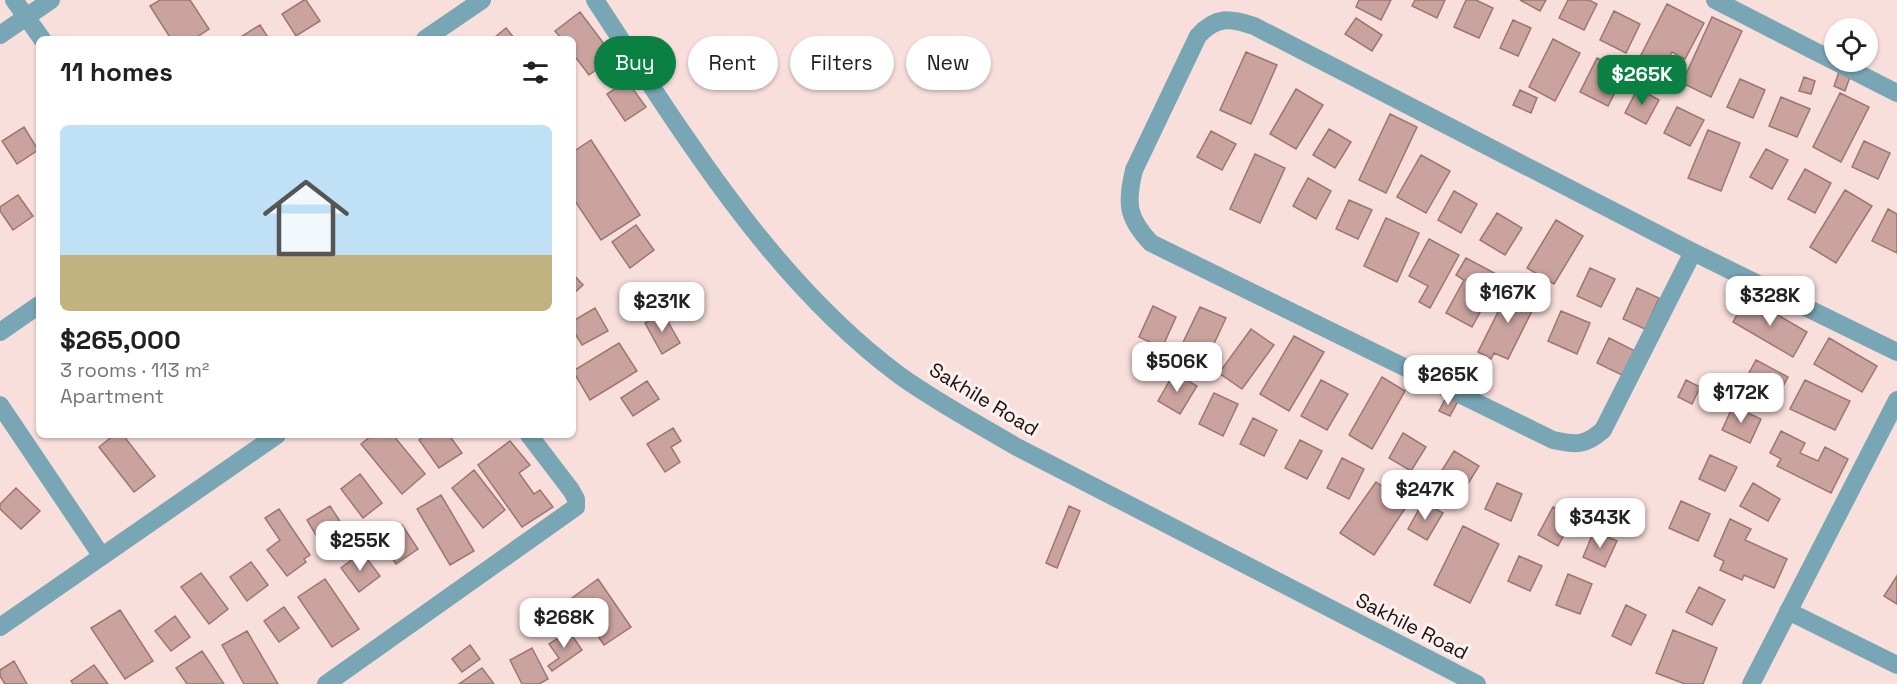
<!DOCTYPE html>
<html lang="en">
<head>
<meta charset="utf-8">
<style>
	:root { --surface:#fff; --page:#f6f6f6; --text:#202124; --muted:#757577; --line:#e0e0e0; --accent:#0b8043 }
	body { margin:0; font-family:"Space Grotesk",sans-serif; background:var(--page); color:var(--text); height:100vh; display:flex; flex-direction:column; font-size:22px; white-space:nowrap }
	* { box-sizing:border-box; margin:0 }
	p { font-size:20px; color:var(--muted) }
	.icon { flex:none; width:33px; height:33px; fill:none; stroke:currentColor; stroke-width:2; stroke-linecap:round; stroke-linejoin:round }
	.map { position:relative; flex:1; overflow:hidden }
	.sheet { position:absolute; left:36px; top:36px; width:540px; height:402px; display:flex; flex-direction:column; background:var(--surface); border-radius:9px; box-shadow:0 2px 4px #0004 }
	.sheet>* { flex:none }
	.guide { position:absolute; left:594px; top:36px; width:570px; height:54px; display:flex; gap:12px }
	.controls { position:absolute; left:1824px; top:18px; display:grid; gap:12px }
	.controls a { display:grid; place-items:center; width:54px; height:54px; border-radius:50%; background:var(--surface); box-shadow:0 2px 4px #0004; font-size:30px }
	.price { position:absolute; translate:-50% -51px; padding:0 14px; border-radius:12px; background:#fff; color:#222; font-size:20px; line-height:39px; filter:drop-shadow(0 2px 3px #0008) }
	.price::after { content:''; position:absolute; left:50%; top:36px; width:18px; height:14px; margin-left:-9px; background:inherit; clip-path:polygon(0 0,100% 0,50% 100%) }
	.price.active { background:var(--accent); color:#fff }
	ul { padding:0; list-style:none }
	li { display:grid; align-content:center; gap:12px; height:318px; padding:0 24px }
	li+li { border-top:2px solid var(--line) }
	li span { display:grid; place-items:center; height:186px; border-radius:9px; color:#555 }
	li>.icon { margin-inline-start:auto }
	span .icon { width:108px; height:108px; fill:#fffc; stroke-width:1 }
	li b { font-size:26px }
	h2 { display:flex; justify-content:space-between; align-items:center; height:72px; padding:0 24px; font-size:26px }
	.chip { padding:0 21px; border-radius:27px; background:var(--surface); box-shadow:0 2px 4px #0004; font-size:21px; line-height:54px }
	.chip.active { background:var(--accent); color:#fff }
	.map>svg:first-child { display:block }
	.building { fill:#caa29e; stroke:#9c7673; stroke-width:1.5 }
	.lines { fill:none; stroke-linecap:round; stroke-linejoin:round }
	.minor { stroke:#79a6b5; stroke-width:18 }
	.labels { text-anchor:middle; stroke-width:6; stroke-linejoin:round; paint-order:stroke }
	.street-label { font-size:20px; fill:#1d0f0e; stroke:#faf1f0 }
</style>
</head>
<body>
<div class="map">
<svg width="1897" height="684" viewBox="0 0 1897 684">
	<rect width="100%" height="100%" fill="#f9dfdc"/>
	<path class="building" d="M160 0H190L209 29 194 39H171L150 6Z
		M304 0H306L320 21 296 36 282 14Z
		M1359 0H1391L1381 20 1356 7Z
		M1415 0H1445L1437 18 1412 6Z
		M1466 0H1476L1493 8 1479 38 1454 27Z
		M1520 0H1546L1540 11Z
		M1568 0H1589L1597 4 1584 30 1559 18Z
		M1667 4 1704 23 1685 59 1672 52 1663 69 1640 57Z
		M1614 11 1640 24 1626 53 1600 40Z
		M580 12 614 57 589 75 573 54V39H562L555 31Z
		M1712 17 1742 31 1711 97 1682 83Z
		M1356 18 1382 35 1372 51 1345 34Z
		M1513 20 1531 28 1518 56 1500 48Z
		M260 25 269 39 239 38Z
		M506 28 515 39H497L495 37Z
		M1553 39 1580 53 1555 101 1529 87Z
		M1246 52 1277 65 1251 124 1220 110Z
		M1597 58 1625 73 1608 106 1580 92Z
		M1840 69 1851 74 1845 91 1834 86Z
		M1804 77 1815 81 1811 94 1799 91Z
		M1740 79 1765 90 1753 118 1727 107Z
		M627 81 646 107 625 121 607 94Z
		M1638 88 1659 100 1646 124 1625 113Z
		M1296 89 1323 105 1296 149 1270 134Z
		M1520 90 1537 98 1531 113 1513 105Z
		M1840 93 1869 107 1841 162 1813 147Z
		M1781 97 1810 109 1797 137 1769 126Z
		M1677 107 1704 120 1690 146 1664 133Z
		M1390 114 1417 127 1386 193 1359 180Z
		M24 127 38 150 17 164 2 141Z
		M1329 129 1351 142 1335 168 1313 155Z
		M1708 130 1740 143 1721 191 1688 178Z
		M1211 131 1236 144 1222 170 1197 157Z
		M591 140 640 215 601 240 573 198V152Z
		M1864 141 1890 153 1878 179 1852 167Z
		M1766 149 1788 160 1772 189 1750 177Z
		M1255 154 1285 168 1260 223 1230 209Z
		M1421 155 1450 171 1426 213 1397 197Z
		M1805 169 1831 183 1815 213 1788 199Z
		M1308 178 1331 191 1316 219 1293 206Z
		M1845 190 1872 206 1836 263 1810 247Z
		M1454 191 1477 204 1461 233 1438 220Z
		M18 195 33 216 13 230 0 211V207Z
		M1349 200 1372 210 1358 239 1336 229Z
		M1888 209 1897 214V253L1872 241Z
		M1497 213 1522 228 1505 255 1480 240Z
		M1386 218 1419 233 1397 282 1364 266Z
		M1556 220 1583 236 1554 284 1527 268Z
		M636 225 654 250 630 268 612 242Z
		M1429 239 1459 255 1430 308 1419 302 1428 286 1409 276Z
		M1466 258 1500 276 1472 327 1446 313 1464 280 1456 275Z
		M1590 268 1615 279 1601 307 1577 296Z
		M573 274 583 285 573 294Z
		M1511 286 1538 299 1508 359 1494 353 1491 359 1478 352Z
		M1637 288 1659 298 1645 329 1623 319Z
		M1747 297 1807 332 1793 357 1733 322Z
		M1153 306 1176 317 1162 348 1139 337Z
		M1200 307 1226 318 1203 367 1177 355Z
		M595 308 608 331 582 345 573 330V321Z
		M1561 311 1590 323 1577 354 1548 341Z
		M663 313 680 343 662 354 645 323Z
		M1251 329 1274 345 1242 389 1219 373Z
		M1294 336 1324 352 1289 411 1260 394Z
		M1609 338 1635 351 1624 376 1597 363Z
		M1829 338 1877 366 1862 392 1814 364Z
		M619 343 637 371 590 400 573 371Z
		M1756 360 1788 377 1775 401 1743 384Z
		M1174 373 1197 386 1180 414 1158 401Z
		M1382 377 1405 391 1372 449 1349 435Z
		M1321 380 1348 394 1327 430 1301 416Z
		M1686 380 1700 387 1692 404 1678 397Z
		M1805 380 1850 401 1835 430 1790 409Z
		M647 381 659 399 633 416 621 398Z
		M1214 393 1238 404 1223 436 1199 424Z
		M1447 396 1458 401 1450 416 1439 411Z
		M1733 406 1761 419 1750 443 1722 430Z
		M1253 418 1277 430 1264 456 1240 444Z
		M673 428 681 441 671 447 680 462 665 472 647 444Z
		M1781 431 1805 443 1800 453 1818 461 1825 447 1848 459 1831 493 1777 466 1781 459 1770 453Z
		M1403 433 1426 447 1411 471 1389 458Z
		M114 435H123L155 476 134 492 99 447Z
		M372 435H393L425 474 402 494 361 444Z
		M426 435H449L462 453 439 468 419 440Z
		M1300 440 1322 451 1307 479 1285 468Z
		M510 441 530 465 519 473 534 494 540 490 553 507 522 527 478 465Z
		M1454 451 1479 466 1459 498 1434 483Z
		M1710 455 1737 467 1725 491 1699 479Z
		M1342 458 1364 469 1349 499 1327 488Z
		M474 470 505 510 483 528 452 488Z
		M360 474 382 503 363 518 341 489Z
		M1376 482 1408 504 1374 555 1340 533Z
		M1497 483 1522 494 1511 521 1485 509Z
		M1753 483 1780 499 1768 521 1740 506Z
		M16 488 40 511 21 529 0 509V504Z
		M441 495 474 551 450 565 417 509Z
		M1681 501 1710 514 1698 541 1669 528Z
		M1423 502 1443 513 1427 540 1408 529Z
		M330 506 347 532 323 547 307 520Z
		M1069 506 1080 511 1057 568 1046 563Z
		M1553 507 1573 518 1558 546 1538 535Z
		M279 509 310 555 304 559 306 562 287 576 267 550 280 540 265 518Z
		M1730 519 1751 529 1745 540 1787 559 1774 588 1744 575 1742 580 1720 570 1724 561 1714 556Z
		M402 525 418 549 396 564 380 540Z
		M1463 526 1499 544 1470 603 1434 585Z
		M1594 531 1617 541 1605 567 1583 557Z
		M362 552 380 576 359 592 341 568Z
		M1519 556 1542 566 1530 591 1508 581Z
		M251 562 268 585 247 601 230 577Z
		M201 573 228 609 209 624 181 587Z
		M1568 574 1592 584 1580 614 1556 605Z
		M1897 576V604L1884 596Z
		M325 579 359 629 332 647 298 597Z
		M598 579 631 627 604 645 572 598Z
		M1699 587 1725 600 1712 625 1686 612Z
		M1626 605 1646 615 1631 645 1612 636Z
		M284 607 299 628 279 642 264 621Z
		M120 610 153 661 125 679 91 628Z
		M175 616 190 637 171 651 155 631Z
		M1673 630 1717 648 1703 684H1685L1656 673Z
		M247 631 278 684H244L222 645Z
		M569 631 582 650 552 671 548 666 559 658 549 644Z
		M470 645 480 659 462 672 452 659Z
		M532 648 548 679 539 684H522L510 660Z
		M202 651 224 684H187L176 668Z
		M14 661 27 684H5L0 676V670Z
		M94 665 108 684H73L71 681Z
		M482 668 494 684H459Z"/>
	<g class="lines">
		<path class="minor" d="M14 0 42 39
			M595 0C682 132 770 279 899 375 935 401 976 423 1015 446L1477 684
			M1715 0 1834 61
			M0 35 51 0
			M425 39 482 0
			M1836 62 1897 93
			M1693 252 1603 430C1585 446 1576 445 1553 440L1151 243C1127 218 1126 203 1134 170L1198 36C1216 16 1230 18 1254 26L1693 252 1897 352
			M0 332 39 305
			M0 405 101 555
			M1788 611 1897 665
			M0 627 277 435
			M326 684 576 507V499L571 490 529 435
			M1751 684 1897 400"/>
	</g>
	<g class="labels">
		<g class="street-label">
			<text transform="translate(984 399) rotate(31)" y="7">Sakhile Road</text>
			<text transform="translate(1412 626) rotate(27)" y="7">Sakhile Road</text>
		</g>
	</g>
</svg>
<div class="controls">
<a><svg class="icon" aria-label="locate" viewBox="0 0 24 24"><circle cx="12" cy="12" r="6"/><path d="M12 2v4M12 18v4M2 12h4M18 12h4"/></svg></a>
</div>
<b class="price active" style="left:1642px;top:106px">$265K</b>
<b class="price" style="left:1508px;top:324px">$167K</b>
<b class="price" style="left:1770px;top:327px">$328K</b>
<b class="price" style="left:662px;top:333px">$231K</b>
<b class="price" style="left:1177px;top:393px">$506K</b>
<b class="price" style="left:1448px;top:406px">$265K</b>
<b class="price" style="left:1741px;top:424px">$172K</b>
<b class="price" style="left:1425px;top:521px">$247K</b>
<b class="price" style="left:1600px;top:549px">$343K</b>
<b class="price" style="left:360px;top:572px">$255K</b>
<b class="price" style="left:564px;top:649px">$268K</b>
<div class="guide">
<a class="chip active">Buy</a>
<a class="chip">Rent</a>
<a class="chip">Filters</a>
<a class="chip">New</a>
</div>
<section class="sheet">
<h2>11 homes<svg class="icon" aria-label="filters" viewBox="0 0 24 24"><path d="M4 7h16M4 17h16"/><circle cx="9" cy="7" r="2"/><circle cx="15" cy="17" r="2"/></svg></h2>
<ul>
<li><span style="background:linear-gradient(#bfe0f5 70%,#c2b280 0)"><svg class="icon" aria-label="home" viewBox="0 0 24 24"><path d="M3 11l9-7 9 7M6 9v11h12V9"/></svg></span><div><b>$265,000</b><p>3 rooms · 113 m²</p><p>Apartment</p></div></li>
</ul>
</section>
</div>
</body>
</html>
